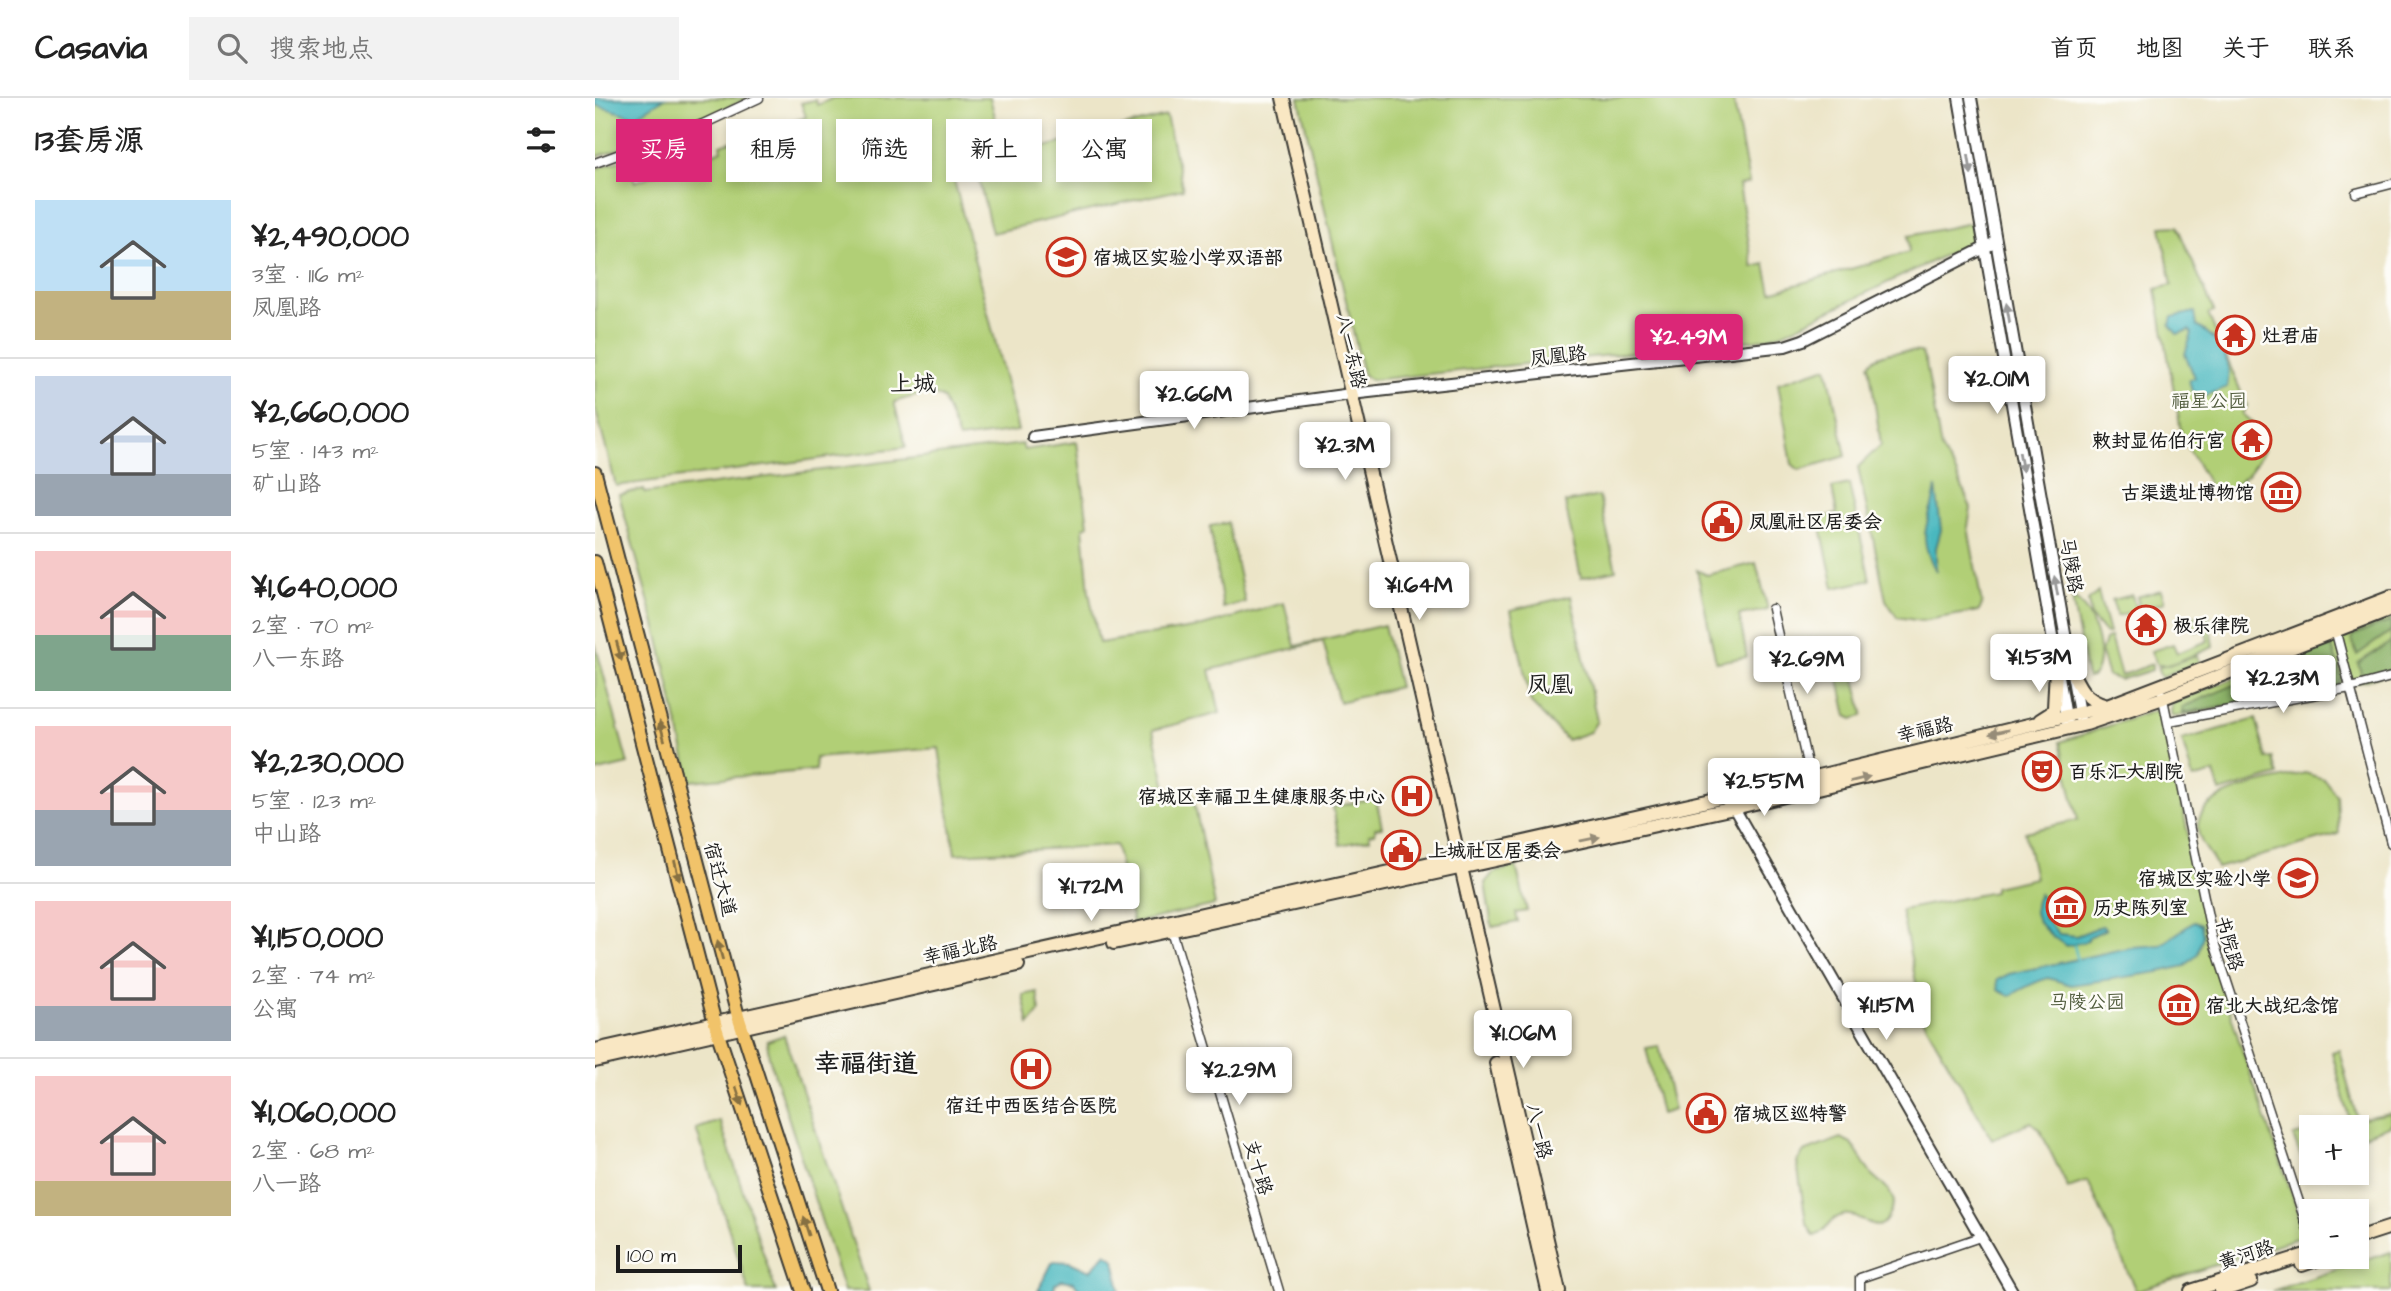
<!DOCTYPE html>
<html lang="zh">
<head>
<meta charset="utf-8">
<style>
	:root { --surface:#fff; --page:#f2f2f2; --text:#222; --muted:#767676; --line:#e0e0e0; --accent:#db2777 }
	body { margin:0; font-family:"Architects Daughter","LXGW WenKai TC",sans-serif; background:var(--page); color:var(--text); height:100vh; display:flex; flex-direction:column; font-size:26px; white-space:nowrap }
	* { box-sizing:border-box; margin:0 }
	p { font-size:23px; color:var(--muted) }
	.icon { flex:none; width:38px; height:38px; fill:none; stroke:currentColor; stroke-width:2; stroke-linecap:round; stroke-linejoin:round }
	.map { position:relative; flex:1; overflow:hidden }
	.panel { display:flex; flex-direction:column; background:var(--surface); width:595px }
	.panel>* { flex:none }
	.top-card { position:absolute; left:21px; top:21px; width:665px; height:63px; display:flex; gap:14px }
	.controls { position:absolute; left:1704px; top:1017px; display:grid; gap:14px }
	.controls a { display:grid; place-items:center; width:70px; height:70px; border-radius:0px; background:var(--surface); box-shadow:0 4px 10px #0003; font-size:35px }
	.scale { position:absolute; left:21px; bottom:18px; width:126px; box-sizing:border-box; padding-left:7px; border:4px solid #1c1c1c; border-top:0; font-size:19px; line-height:24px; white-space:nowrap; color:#1c1c1c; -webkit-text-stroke:5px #fdfcf7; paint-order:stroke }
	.price { position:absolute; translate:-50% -60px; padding:0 16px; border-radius:7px; background:#fff; color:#222; font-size:23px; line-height:46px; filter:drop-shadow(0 2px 4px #0008) }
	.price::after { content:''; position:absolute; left:50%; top:42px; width:21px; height:16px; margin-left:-10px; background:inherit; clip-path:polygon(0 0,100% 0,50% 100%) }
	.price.selected { background:var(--accent); color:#fff }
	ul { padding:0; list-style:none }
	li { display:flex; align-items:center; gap:21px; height:175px; padding:0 35px }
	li+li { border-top:2px solid var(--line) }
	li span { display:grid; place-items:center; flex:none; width:196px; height:140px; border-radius:0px; color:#555 }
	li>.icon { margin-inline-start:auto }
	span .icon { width:84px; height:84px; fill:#fffc; stroke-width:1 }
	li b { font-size:30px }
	h2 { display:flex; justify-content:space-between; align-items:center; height:84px; padding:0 35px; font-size:30px }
	.chip { padding:0 24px; border-radius:0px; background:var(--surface); box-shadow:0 4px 10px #0003; font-size:24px; line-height:63px }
	.chip.selected { background:var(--accent); color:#fff }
	header { display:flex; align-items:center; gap:42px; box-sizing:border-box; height:98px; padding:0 35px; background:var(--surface); border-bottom:2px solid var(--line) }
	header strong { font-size:33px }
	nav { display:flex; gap:38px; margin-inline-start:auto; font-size:24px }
	.search { width:490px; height:63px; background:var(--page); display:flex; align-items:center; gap:18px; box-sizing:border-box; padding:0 24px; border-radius:0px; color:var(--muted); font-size:26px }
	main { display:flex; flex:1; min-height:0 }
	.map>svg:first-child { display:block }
	.green { fill:#b1cf76; stroke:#667649; stroke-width:2 }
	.forest { fill:#8cb267; stroke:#546742; stroke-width:2 }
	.water { fill:#49b8bf; stroke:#326a6e; stroke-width:2 }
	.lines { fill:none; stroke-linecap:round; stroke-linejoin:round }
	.stream { stroke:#49b8bf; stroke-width:2.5 }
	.minor-casing { stroke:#3b3a36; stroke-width:11 }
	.tertiary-casing { stroke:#3b3a36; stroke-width:14 }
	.secondary-casing { stroke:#3b3a36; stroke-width:16 }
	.primary-casing { stroke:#3b3a36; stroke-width:16 }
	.minor { stroke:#fff; stroke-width:8 }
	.tertiary { stroke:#fff; stroke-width:10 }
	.secondary { stroke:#f9e7c3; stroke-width:12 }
	.primary { stroke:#f1c36a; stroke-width:12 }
	.oneway { fill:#999 }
	.oneway2 { fill:#867043 }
	.oneway3 { fill:#968c78 }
	.labels { text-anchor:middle; stroke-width:5; stroke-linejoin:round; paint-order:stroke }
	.poi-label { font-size:19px; font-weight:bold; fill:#1c1c1c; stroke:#fdfcf7; text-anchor:start }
	.street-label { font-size:19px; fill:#1c1c1c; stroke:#fdfcf7 }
	.park-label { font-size:19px; fill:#505b3c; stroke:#fdfcf7 }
	.quarter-label { font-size:23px; fill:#1c1c1c; stroke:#fdfcf7 }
	.district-label { font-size:26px; font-weight:bold; fill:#1c1c1c; stroke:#fdfcf7 }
</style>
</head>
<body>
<header>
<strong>Casavia</strong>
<div class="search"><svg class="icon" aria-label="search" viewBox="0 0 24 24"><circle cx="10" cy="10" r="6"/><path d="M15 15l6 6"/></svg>搜索地点</div>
<nav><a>首页</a><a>地图</a><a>关于</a><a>联系</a></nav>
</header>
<main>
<section class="panel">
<h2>13套房源<svg class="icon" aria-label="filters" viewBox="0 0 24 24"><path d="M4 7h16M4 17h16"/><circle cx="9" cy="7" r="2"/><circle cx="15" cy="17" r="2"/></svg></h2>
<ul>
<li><span style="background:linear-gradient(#bfe0f5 65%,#c2b280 0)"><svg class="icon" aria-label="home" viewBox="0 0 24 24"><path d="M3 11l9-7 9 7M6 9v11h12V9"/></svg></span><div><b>¥2,490,000</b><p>3室 · 116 m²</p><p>凤凰路</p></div></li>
<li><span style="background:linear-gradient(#c9d6e8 70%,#9aa5b1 0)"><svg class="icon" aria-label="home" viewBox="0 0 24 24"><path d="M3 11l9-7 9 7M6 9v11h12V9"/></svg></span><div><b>¥2,660,000</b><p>5室 · 143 m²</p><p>矿山路</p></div></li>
<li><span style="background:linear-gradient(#f6c9c9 60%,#7fa58c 0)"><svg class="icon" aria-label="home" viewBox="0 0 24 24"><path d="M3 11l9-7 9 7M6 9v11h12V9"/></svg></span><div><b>¥1,640,000</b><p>2室 · 70 m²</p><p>八一东路</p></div></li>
<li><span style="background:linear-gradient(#f6c9c9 60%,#9aa5b1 0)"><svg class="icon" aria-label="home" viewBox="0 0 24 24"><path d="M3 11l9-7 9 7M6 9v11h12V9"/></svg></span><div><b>¥2,230,000</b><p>5室 · 123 m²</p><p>中山路</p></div></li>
<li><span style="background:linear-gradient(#f6c9c9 75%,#9aa5b1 0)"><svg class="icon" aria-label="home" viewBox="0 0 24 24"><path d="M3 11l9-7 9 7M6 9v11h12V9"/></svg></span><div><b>¥1,150,000</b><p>2室 · 74 m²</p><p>公寓</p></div></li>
<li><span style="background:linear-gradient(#f6c9c9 75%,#c2b280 0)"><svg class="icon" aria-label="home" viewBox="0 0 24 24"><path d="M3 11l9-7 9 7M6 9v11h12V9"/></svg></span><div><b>¥1,060,000</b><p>2室 · 68 m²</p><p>八一路</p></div></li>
</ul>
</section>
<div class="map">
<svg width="1796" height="1193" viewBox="0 0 1796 1193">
	<rect width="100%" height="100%" fill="#fdfcf7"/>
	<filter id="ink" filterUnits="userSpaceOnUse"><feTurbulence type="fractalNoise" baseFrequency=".0143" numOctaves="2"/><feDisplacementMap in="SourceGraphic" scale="14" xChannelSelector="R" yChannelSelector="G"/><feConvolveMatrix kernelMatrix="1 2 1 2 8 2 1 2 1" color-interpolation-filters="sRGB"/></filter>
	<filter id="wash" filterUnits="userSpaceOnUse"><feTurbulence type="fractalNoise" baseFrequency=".00686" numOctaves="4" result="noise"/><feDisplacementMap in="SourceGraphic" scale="28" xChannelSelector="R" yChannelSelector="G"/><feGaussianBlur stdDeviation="1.57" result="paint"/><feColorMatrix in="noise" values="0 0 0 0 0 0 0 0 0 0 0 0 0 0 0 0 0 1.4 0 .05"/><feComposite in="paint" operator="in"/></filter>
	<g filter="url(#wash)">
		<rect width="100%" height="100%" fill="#ece5c8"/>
		<path class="green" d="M0 0H155L54 42 0 59Z
			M238 0H395L409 53 359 66 356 70 423 333 364 341 348 301 335 294 299 304 311 349 21 388 0 309V71L27 62 33 66 40 84 127 52 126 47 211 19 206 5 220 2 223 7Z
			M704 0H1138L1154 85 1144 87 1158 169 1170 166 1176 194 1314 154 1313 138 1376 125 1378 137 1375 145 1190 234 1169 241 776 282 768 276Z
			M571 18 588 91 397 135 380 67Z
			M1582 128 1619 213 1613 216 1652 308 1647 316 1660 327 1657 334 1650 339 1656 350 1664 346 1669 352 1654 375 1623 402 1587 339 1561 191 1577 187 1566 129Z
			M1326 254 1331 265 1346 351 1360 373 1376 410 1373 429 1387 507 1384 513 1326 523 1302 519 1291 502 1263 369 1286 347 1274 266C1284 253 1311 253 1326 254Z
			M1232 269 1251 358 1204 372 1197 366 1183 285Z
			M482 344 493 427 488 430 494 494 504 545 604 529 689 505 700 548 789 527 804 589 744 604 728 543 615 572 625 615 558 632 574 703 598 698 620 807 538 825 521 747 360 756 344 650 220 660 221 672 95 683 64 541 24 397 49 391 50 395 427 346 429 352Z
			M1254 386 1275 482 1239 490 1224 420 1242 416 1237 390Z
			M1004 398 1021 472 986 480 970 405Z
			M633 425 650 504 628 510 615 428Z
			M1161 465 1173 512 1144 517 1152 559 1121 564 1102 472 1112 477Z
			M1566 492 1570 504 1545 511 1542 499Z
			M1503 494 1514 535 1511 536 1496 519 1493 503Z
			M1537 497 1541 513 1522 518 1517 502Z
			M976 498 1002 623 995 634 972 642 936 605 916 512Z
			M1477 500C1496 505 1515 564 1497 579L1492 580Z
			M1601 517 1602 522 1614 518 1618 549 1574 567H1562L1556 553 1578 546 1582 555 1613 543 1610 531 1600 533 1596 519Z
			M1796 519V575L1749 589 1578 619 1576 615 1577 605Z
			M1515 539 1526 578 1557 566V572L1525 582 1513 578 1506 555 1510 542Z
			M0 545 33 666 0 674Z
			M1602 558 1604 564 1566 579 1562 570Z
			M1258 572 1268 614 1267 618 1258 621 1252 618 1243 577Z
			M1562 612 1567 613 1620 864 1645 946 1711 1137 1541 1193 1493 1083 1473 1090 1445 1032 1436 1024 1397 1041 1329 923 1306 812 1399 794V789L1440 780 1430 734 1483 722 1465 644Z
			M1661 621 1672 661 1678 660 1683 677 1625 694 1619 675 1598 681 1587 642Z
			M1710 675 1729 681 1742 698 1744 736 1622 770C1618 756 1605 749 1603 732 1599 692 1680 683 1710 675Z
			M781 700 787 729 780 730V735L774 736 775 741 745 747 738 709Z
			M921 768 932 813 921 815 923 824 897 829 890 785 898 775Z
			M442 894 445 913 434 927 428 897Z
			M189 937 274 1193H249L174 959 172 943Z
			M1064 948 1079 1012 1066 1016 1051 950Z
			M1744 952 1762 1021 1796 1015V1027L1762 1040V1029H1731L1754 1020 1737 954Z
			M125 1023 178 1185 181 1193H154L101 1031Z
			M1717 1034V1061L1708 1064 1698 1038Z
			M1246 1040 1256 1045 1276 1076 1293 1091 1299 1103C1285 1154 1269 1109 1245 1118 1233 1122 1231 1135 1219 1138L1211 1124 1202 1064 1209 1054Z
			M1796 1154V1193H1677Z"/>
		<path class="forest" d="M1796 523V533L1762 557 1757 541 1759 537Z
			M1796 544V572L1767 579 1763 565Z
			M1736 546 1747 580 1743 588 1588 615 1587 609Z"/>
		<path class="water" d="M0 0H70L40 19 0 7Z
			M1600 214 1602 228C1625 240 1638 264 1632 289L1612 297 1597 294 1594 282 1600 280 1590 256 1597 235 1594 232 1582 236 1575 227 1577 219Z
			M1341 389 1346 432 1341 450V473C1319 433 1336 426 1341 389Z
			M1444 796 1448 802V819L1464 836 1481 838 1507 828 1511 831 1494 839 1493 843 1471 848C1454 836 1430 821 1444 796Z
			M1599 824 1606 827 1608 837 1603 856 1590 868 1564 874 1476 887 1453 880C1440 884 1426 891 1415 898L1403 892 1402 882 1414 876 1537 849 1565 847Z
			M511 1155 519 1161 525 1193H485L479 1184 467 1182 460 1186 459 1193H443L458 1163 475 1164 495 1173Z"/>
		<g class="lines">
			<path class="stream" d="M1479 847 1483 863"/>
		</g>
	</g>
	<g filter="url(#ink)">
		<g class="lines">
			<defs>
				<path id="minor" d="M0 65 108 26 164 0
					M1761 95 1796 86
					M1177 511 1216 683
					M1740 531 1796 745
					M1567 596 1617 838 1716 1141
					M1574 623 1755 590 1796 579
					M577 833 684 1193
					M1265 1193V1180L1385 1139"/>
				<path id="tertiary" d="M1364 0 1473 630
					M1376 0 1485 621
					M438 339 756 296 1190 248 1208 242 1401 144
					M1139 710 1417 1193"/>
				<path id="secondary" d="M688 0 964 1193
					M1474 567C1483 588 1489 602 1512 608
					M1445 622 1456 615 1459 610 1461 570
					M519 845 1139 710 1491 626 1568 600 1796 511
					M0 952 1215 680 1512 608 1796 499
					M0 963 423 867
					M901 965 953 1193
					M1762 1140 1796 1129
					M1707 1167 1733 1158
					M1596 1193 1717 1155
					M1626 1193 1656 1183"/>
				<path id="primary" d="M0 375 143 918 232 1193
					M0 464 122 933 208 1193"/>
			</defs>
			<use href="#minor" class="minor-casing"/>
			<use href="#tertiary" class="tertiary-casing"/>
			<use href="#secondary" class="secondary-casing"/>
			<use href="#primary" class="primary-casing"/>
			<use href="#minor" class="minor"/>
			<use href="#tertiary" class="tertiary"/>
			<use href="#secondary" class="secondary"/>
			<use href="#primary" class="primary"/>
		</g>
		<defs><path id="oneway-solid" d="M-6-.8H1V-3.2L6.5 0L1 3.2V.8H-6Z" transform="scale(1.75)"/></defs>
		<g class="oneway">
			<use href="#oneway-solid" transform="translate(1375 67) rotate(81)"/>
			<use href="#oneway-solid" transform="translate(1413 215) rotate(-100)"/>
			<use href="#oneway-solid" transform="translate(1426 364) rotate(80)"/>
			<use href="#oneway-solid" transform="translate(1461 488) rotate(-100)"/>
		</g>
		<g class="oneway2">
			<use href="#oneway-solid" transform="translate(24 553) rotate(75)"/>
			<use href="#oneway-solid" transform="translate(67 633) rotate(-105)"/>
			<use href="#oneway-solid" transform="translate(82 773) rotate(76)"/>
			<use href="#oneway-solid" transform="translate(125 852) rotate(-105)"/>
			<use href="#oneway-solid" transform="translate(144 998) rotate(72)"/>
			<use href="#oneway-solid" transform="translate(211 1128) rotate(-108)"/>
		</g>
		<g class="oneway3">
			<use href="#oneway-solid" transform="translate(1404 634) rotate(167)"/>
			<use href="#oneway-solid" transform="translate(1265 681) rotate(-14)"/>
			<use href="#oneway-solid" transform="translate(995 741) rotate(-12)"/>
		</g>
	</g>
	<defs>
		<symbol id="school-ring" viewBox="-11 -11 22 22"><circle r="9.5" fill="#fdfcf7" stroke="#c8321e" stroke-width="1.5"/><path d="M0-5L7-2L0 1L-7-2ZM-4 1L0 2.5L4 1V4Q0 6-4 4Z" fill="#c8321e"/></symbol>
		<symbol id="temple-ring" viewBox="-11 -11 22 22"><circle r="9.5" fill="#fdfcf7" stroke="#c8321e" stroke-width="1.5"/><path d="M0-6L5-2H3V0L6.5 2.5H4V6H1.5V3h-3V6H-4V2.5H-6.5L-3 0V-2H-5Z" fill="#c8321e"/></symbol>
		<symbol id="museum-ring" viewBox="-11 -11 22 22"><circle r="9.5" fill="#fdfcf7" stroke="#c8321e" stroke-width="1.5"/><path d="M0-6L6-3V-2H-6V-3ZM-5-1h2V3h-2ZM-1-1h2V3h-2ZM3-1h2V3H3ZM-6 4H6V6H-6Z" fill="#c8321e"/></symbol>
		<symbol id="civic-ring" viewBox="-11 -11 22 22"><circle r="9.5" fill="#fdfcf7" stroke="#c8321e" stroke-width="1.5"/><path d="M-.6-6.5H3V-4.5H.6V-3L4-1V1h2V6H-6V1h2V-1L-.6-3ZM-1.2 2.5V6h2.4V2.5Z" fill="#c8321e"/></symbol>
		<symbol id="theatre-ring" viewBox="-11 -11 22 22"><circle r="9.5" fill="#fdfcf7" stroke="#c8321e" stroke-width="1.5"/><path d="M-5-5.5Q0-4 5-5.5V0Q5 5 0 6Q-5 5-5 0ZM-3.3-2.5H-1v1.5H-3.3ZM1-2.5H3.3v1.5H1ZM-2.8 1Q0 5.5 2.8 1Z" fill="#c8321e"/></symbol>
		<symbol id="hospital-ring" viewBox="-11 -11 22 22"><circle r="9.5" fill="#fdfcf7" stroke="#c8321e" stroke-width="1.5"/><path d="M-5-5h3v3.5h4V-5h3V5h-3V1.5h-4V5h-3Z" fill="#c8321e"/></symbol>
	</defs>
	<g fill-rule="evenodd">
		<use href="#school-ring" x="449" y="137" width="44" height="44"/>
		<use href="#temple-ring" x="1618" y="215" width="44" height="44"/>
		<use href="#temple-ring" x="1635" y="320" width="44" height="44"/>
		<use href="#museum-ring" x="1664" y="372" width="44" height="44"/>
		<use href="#civic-ring" x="1105" y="401" width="44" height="44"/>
		<use href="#temple-ring" x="1529" y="505" width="44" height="44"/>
		<use href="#theatre-ring" x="1425" y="651" width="44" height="44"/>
		<use href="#hospital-ring" x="795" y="676" width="44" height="44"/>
		<use href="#civic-ring" x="784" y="730" width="44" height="44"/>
		<use href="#school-ring" x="1681" y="758" width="44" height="44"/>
		<use href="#museum-ring" x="1449" y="787" width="44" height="44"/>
		<use href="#museum-ring" x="1562" y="885" width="44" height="44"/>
		<use href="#hospital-ring" x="414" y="949" width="44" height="44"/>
		<use href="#civic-ring" x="1089" y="993" width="44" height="44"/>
	</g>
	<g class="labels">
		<g class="poi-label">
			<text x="498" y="166">宿城区实验小学双语部</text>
			<text x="1667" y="244">灶君庙</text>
			<text x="1630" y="349" text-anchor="end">敕封显佑伯行宫</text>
			<text x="1659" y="401" text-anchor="end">古渠遗址博物馆</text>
			<text x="1154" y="430">凤凰社区居委会</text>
			<text x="1578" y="534">极乐律院</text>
			<text x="1474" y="680">百乐汇大剧院</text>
			<text x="790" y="705" text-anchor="end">宿城区幸福卫生健康服务中心</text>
			<text x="833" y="759">上城社区居委会</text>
			<text x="1676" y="787" text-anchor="end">宿城区实验小学</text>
			<text x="1498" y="816">历史陈列室</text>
			<text x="1611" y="914">宿北大战纪念馆</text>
			<text x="436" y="1014" text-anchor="middle">宿迁中西医结合医院</text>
			<text x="1138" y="1022">宿城区巡特警</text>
		</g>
		<g class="street-label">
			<text transform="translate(757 253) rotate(77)" y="7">八一东路</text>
			<text transform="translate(963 257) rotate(-6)" y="7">凤凰路</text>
			<text transform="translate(1477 467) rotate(80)" y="7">马陵路</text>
			<text transform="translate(1330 631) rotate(-13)" y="7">幸福路</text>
			<text transform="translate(126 781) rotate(75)" y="7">宿迁大道</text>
			<text transform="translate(1635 845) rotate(74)" y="7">书院路</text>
			<text transform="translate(365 851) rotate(-12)" y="7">幸福北路</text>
			<text transform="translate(945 1033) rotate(77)" y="7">八一路</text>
			<text transform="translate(664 1069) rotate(73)" y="7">支十路</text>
			<text transform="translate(1651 1156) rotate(-18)" y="7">黄河路</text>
		</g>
		<g class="park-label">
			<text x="1614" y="309">福星公园</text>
			<text x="1492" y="910">马陵公园</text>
		</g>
		<g class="quarter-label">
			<text x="318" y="293">上城</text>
			<text x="955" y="594">凤凰</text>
		</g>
		<g class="district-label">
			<text x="271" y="974">幸福街道</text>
		</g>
	</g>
</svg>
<div class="controls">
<a>+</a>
<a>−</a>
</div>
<div class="scale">100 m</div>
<b class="price selected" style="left:1094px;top:276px">¥2.49M</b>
<b class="price" style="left:1402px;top:318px">¥2.01M</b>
<b class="price" style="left:599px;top:333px">¥2.66M</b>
<b class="price" style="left:750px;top:384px">¥2.3M</b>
<b class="price" style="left:824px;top:524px">¥1.64M</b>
<b class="price" style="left:1444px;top:596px">¥1.53M</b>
<b class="price" style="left:1212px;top:598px">¥2.69M</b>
<b class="price" style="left:1688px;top:617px">¥2.23M</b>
<b class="price" style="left:1169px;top:720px">¥2.55M</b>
<b class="price" style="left:496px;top:825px">¥1.72M</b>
<b class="price" style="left:1291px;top:944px">¥1.15M</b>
<b class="price" style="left:928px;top:972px">¥1.06M</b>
<b class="price" style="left:644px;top:1009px">¥2.29M</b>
<div class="top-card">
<a class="chip selected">买房</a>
<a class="chip">租房</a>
<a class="chip">筛选</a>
<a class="chip">新上</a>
<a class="chip">公寓</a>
</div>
</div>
</main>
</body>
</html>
